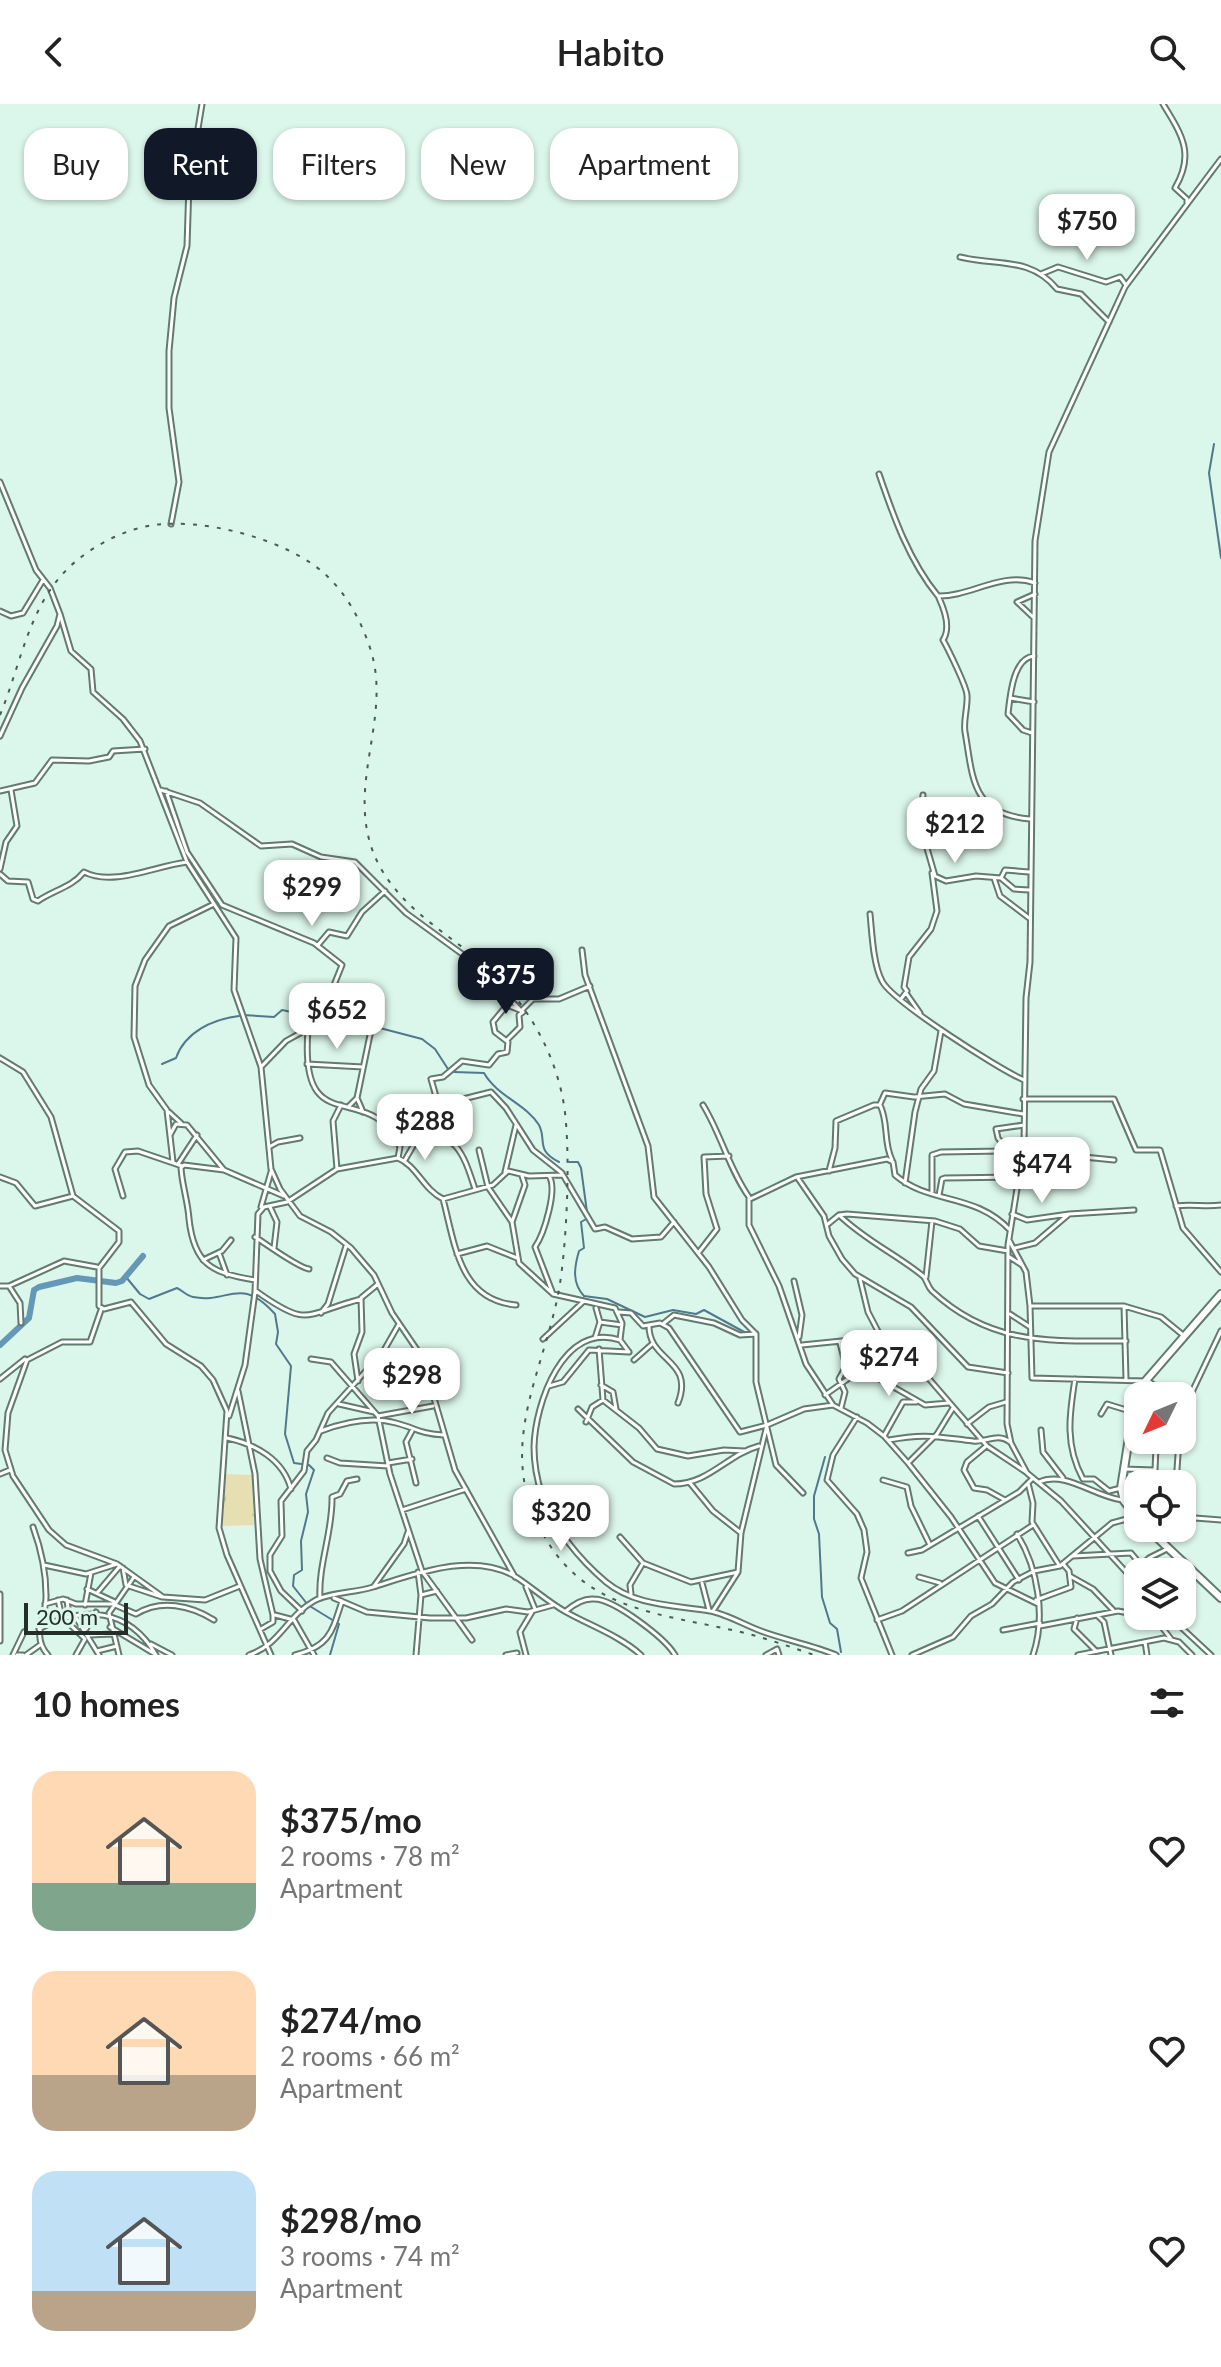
<!DOCTYPE html>
<html lang="en">
<head>
<meta charset="utf-8">
<style>
	:root { --surface:#fff; --page:#f6f6f6; --text:#222; --muted:#767676; --accent:#111827 }
	body { margin:0; font-family:Lato,sans-serif; background:var(--page); color:var(--text); height:100vh; display:flex; flex-direction:column; font-size:30px; white-space:nowrap }
	* { box-sizing:border-box; margin:0 }
	p { font-size:26px; color:var(--muted) }
	.icon { flex:none; width:44px; height:44px; fill:none; stroke:currentColor; stroke-width:2; stroke-linecap:round; stroke-linejoin:round }
	.map { position:relative; height:1551px; overflow:hidden }
	.drawer { display:flex; flex-direction:column; background:var(--surface); flex:1 }
	.drawer>* { flex:none }
	.guide { position:absolute; left:24px; top:24px; width:800px; height:72px; display:flex; gap:16px }
	.needle { width:52px; rotate:227deg }
	.fabs { position:absolute; left:1124px; top:1278px; display:grid; gap:16px }
	.fabs a { display:grid; place-items:center; width:72px; height:72px; border-radius:16px; background:var(--surface); box-shadow:0 2px 6px #0004; font-size:40px }
	.scale { position:absolute; left:24px; bottom:20px; width:104px; box-sizing:border-box; padding-left:8px; border:4px solid #242e2a; border-top:0; font-size:22px; line-height:28px; white-space:nowrap; color:#242e2a; -webkit-text-stroke:6px #dbf6ea; paint-order:stroke }
	.price { position:absolute; translate:-50% -68px; padding:0 18px; border-radius:16px; background:#fff; color:#222; font-size:26px; line-height:52px; filter:drop-shadow(0 2px 4px #0008) }
	.price::after { content:''; position:absolute; left:50%; top:48px; width:24px; height:18px; margin-left:-12px; background:inherit; clip-path:polygon(0 0,100% 0,50% 100%) }
	.price.selected { background:var(--accent); color:#fff }
	ul { padding:0; list-style:none }
	li { display:flex; align-items:center; gap:24px; height:200px; padding:0 32px }
	li span { display:grid; place-items:center; flex:none; width:224px; height:160px; border-radius:24px; color:#555 }
	li>.icon { margin-inline-start:auto }
	span .icon { width:96px; height:96px; fill:#fffc; stroke-width:1 }
	li b { font-size:34px }
	h2 { display:flex; justify-content:space-between; align-items:center; height:96px; padding:0 32px; font-size:34px }
	.pill { padding:0 28px; border-radius:24px; background:var(--surface); box-shadow:0 2px 6px #0004; font-size:28px; line-height:72px }
	.pill.selected { background:var(--accent); color:#fff }
	header { display:flex; justify-content:space-between; align-items:center; height:104px; padding:0 32px; background:var(--surface); font-size:36px; font-weight:600 }
	.map>svg:first-child { display:block }
	.park { fill:url(#park-crowns) }
	.pitch { fill:#e6dfb2 }
	.lines { fill:none; stroke-linecap:round; stroke-linejoin:round }
	.stream { stroke:#52788d; stroke-width:2 }
	.river { stroke:#6598b7; stroke-width:6 }
	.street-casing { stroke:#627a70; stroke-width:7 }
	.primary-casing { stroke:#627a70; stroke-width:10 }
	.street { stroke:#fff; stroke-width:3 }
	.primary { stroke:#fff; stroke-width:6 }
	.rail { stroke:#4c5a54; stroke-width:2; stroke-dasharray:4 8; stroke-linecap:butt }
</style>
</head>
<body>
<header><svg class="icon" aria-label="back" viewBox="0 0 24 24"><path d="M15 5l-7 7 7 7"/></svg>Habito<svg class="icon" aria-label="search" viewBox="0 0 24 24"><circle cx="10" cy="10" r="6"/><path d="M15 15l6 6"/></svg></header>
<div class="map">
<svg width="1221" height="1551" viewBox="0 0 1221 1551">
	<defs>
		<pattern id="park-crowns" width="20" height="18" patternUnits="userSpaceOnUse" patternTransform="scale(2)"><rect width="20" height="18" fill="#e6dfb2"/><path d="M2 6a3 3 0 1 1 6 0M12 15a3 3 0 1 1 6 0" fill="none" stroke="#c5c099"/></pattern>
	</defs>
	<rect width="100%" height="100%" fill="#dbf6ea"/>
	<path class="park" d="M224 1370 252 1371 254 1421 223 1422Z"/>
	<path class="pitch" d="M226 1373H252V1418L226 1417Z"/>
	<g class="lines">
		<path class="stream" d="M1214 340 1209 369 1221 454
			M243 911 274 913 282 906 310 912 357 911 376 923 422 935 435 945 448 965
			M162 960 176 954C185 928 213 915 239 912
			M454 968 484 969C497 992 526 1000 539 1021 547 1036 535 1046 559 1058
			M569 1058H578L581 1064 587 1108
			M588 1114 581 1118 584 1144 579 1147C574 1164 572 1179 584 1192L607 1195 645 1213 673 1206 696 1210 704 1206 746 1229
			M126 1173 140 1190 149 1195 177 1184C183 1187 187 1192 193 1193 229 1200 240 1171 275 1210L278 1228 276 1240 291 1262 285 1330 294 1359 309 1361 314 1366 306 1390 308 1408 301 1437 302 1466 294 1471 293 1482 308 1501 339 1520 330 1551
			M825 1353 814 1392V1415L819 1430 822 1493 830 1519 837 1525 841 1548"/>
		<path class="river" d="M0 1241 29 1214 34 1186 39 1183 77 1174 116 1179 122 1177 143 1152"/>
		<defs>
			<path id="street" d="M1163 0C1182 31 1195 50 1175 84L1187 95V100
				M960 153C996 162 1030 152 1057 185L1081 190 1109 218
				M1041 170 1058 163 1106 178 1120 173 1126 181
				M879 370C893 411 909 457 938 492 970 493 1002 467 1035 479
				M0 378 36 466 50 484 60 510 57 522 22 584 0 632
				M171 420 179 378 169 304V247L174 194 187 142 189 80 202 0
				M939 494C945 507 951 524 943 536 947 543 966 581 967 591 968 603 963 617 965 628 973 674 971 710 1030 715
				M0 507 11 512 23 509 43 476
				M60 510 71 547 91 565 93 588 123 615 140 637 187 758 236 834 234 886 261 963 271 1065 280 1085 300 1112 331 1128 351 1144 374 1171 392 1209 422 1253 455 1366 515 1473
				M1034 514 1017 498 1035 490
				M1010 594 1034 598
				M1032 629 1023 626 1008 610C1010 592 1013 554 1034 552
				M161 686 200 699 261 742 292 740 321 753 355 758 406 809 480 863 521 907 533 895H559L590 882
				M0 687 35 679 52 656 89 657 109 653 113 647 145 645
				M166 687 187 748 222 801 314 839 342 861 330 891 313 907V922L286 937 261 963
				M923 691 920 720 935 772 946 777 976 772 1001 774 1014 785 1029 786
				M0 765 6 738 17 722 11 686
				M0 770 8 777 28 778 33 795 38 797C54 786 72 783 84 768 113 783 155 762 187 758
				M994 774 1000 792 1029 814
				M1001 774 1005 766 1029 768
				M870 810C872 829 873 860 882 877 892 897 1000 966 1024 976
				M318 841 329 828 347 832 362 808 385 787
				M582 846 585 871 648 1042 654 1093 709 1163 742 1216 756 1230V1278L776 1361 803 1389
				M906 889 920 909
				M901 895 907 887 904 883 909 853 931 825 937 807 932 769
				M313 922 371 926 357 994 349 1002
				M308 926C299 1041 369 972 400 1043L398 1054
				M507 936 520 923 519 911 523 908
				M0 954 23 968 51 1013 73 1092 119 1127V1138L99 1164V1202L104 1205 131 1198 166 1240 201 1262 213 1276 227 1307 219 1424 227 1451 271 1551
				M307 960 363 963
				M357 994 363 1008
				M1023 995H1114L1136 1046H1160L1183 1124 1221 1168
				M880 1000 885 989 914 993 945 990 964 1000 1023 1010
				M703 1001C721 1030 729 1065 749 1093V1121L779 1182 806 1260 833 1301
				M169 1008 181 1019
				M442 1012 463 995 491 988 506 1004 533 1046 562 1069
				M442 1012 453 1037
				M170 1031 176 1020 187 1021 224 1066
				M420 1034C457 1024 465 1055 475 1085
				M269 1043 278 1038 300 1034
				M479 1046 488 1083 512 1118
				M1008 1048 998 1034 996 1025 1024 1021
				M405 1056 424 1023 441 1010 431 975 443 973 462 957 489 961 498 950 507 948 508 938 495 928 493 918 507 901 520 906
				M173 1058 167 1006 149 981 134 933 135 882 145 856 169 822 214 800
				M178 1060 197 1031
				M337 1065 333 1017 341 1001
				M829 1067 835 1044 836 1017 874 1001H880C889 1019 883 1038 892 1056
				M505 1068 516 1021
				M522 1072 525 1081 512 1118 519 1159 553 1190 615 1204 622 1219 620 1236 629 1248
				M549 1072C558 1085 544 1130 535 1143L553 1190
				M0 1073 16 1079 35 1102 73 1092
				M797 1073 824 1112 829 1132 842 1155 855 1170 911 1203 968 1263 1008 1269
				M905 1079 915 1008 921 985 934 967 941 927
				M932 1088V1051L941 1048 1061 1046 1074 1052 1114 1056
				M939 1091 942 1075 945 1074 1017 1073
				M123 1092 115 1065 125 1048 138 1047 182 1062
				M443 1095C455 1140 459 1196 516 1201
				M750 1095 796 1073 887 1055 893 1058 895 1071C930 1101 974 1088 1010 1126
				M1176 1102C1191 1100 1206 1103 1221 1101
				M261 1103 271 1068
				M270 1103 277 1118 274 1144
				M1012 1110 1027 1116 1069 1110
				M839 1111C866 1137 896 1150 923 1172 927 1176 927 1182 932 1187 991 1242 1051 1237 1126 1237
				M828 1120 839 1111 847 1110 935 1117 960 1125 979 1142 1008 1147
				M255 1133C268 1141 297 1163 309 1165
				M1009 1136 1026 1168 1030 1202
				M1015 1144 1035 1139 1069 1110 1134 1106
				M699 1148 717 1125 706 1090 704 1053 729 1052
				M219 1149 227 1171
				M457 1150 487 1142 517 1154
				M1008 1152 1022 1161
				M203 1156 222 1147 231 1136
				M926 1173 932 1117
				M860 1175 868 1208 881 1233 924 1269 987 1342 1026 1368
				M255 1176C212 1169 194 1161 189 1115 188 1098 182 1081 181 1064L184 1061 224 1066 284 1092
				M794 1177 802 1211 799 1233
				M0 1182H9L64 1157 97 1163
				M9 1182 20 1199 21 1219
				M256 1187C309 1225 304 1210 361 1195
				M1124 1202 1161 1213 1183 1231
				M101 1206 90 1238H62L27 1256 8 1309 5 1346 13 1372 49 1426 66 1441 117 1460 163 1493 205 1496 240 1482
				M619 1208 631 1209 643 1222 660 1219 669 1224 740 1328 767 1321
				M321 1209 328 1200 346 1142
				M1010 1210 1030 1223
				M600 1218 622 1221
				M664 1219 674 1211 714 1219 740 1231 756 1230
				M649 1221C648 1258 695 1255 678 1299
				M595 1234 600 1218 596 1204
				M543 1235 584 1197
				M620 1236C563 1217 535 1300 534 1343 534 1359 537 1376 542 1391 553 1424 580 1456 606 1478 635 1502 675 1501 710 1507 726 1510 745 1521 761 1527 785 1536 812 1541 836 1551
				M840 1239 846 1262 839 1275 845 1288 841 1304
				M802 1241 881 1233
				M599 1245 603 1296
				M311 1255 331 1258 378 1312 390 1370 422 1467 472 1536
				M634 1256 652 1240
				M866 1266 884 1236
				M0 1275 25 1255
				M1075 1275C1069 1312 1065 1342 1083 1375H1094L1109 1387 1121 1384
				M1126 1275 1124 1202H1030L1032 1274 1145 1277
				M1147 1276 1169 1292
				M358 1277 354 1250 362 1228 361 1194 378 1180
				M601 1281 613 1288 616 1305
				M549 1282 563 1278 589 1246 629 1248
				M238 1287 255 1370 260 1455 273 1511V1518L261 1525
				M825 1291 862 1265 925 1301 949 1299
				M339 1300 374 1308
				M578 1305 633 1358 674 1380C709 1380 728 1350 759 1342
				M1182 1309 1221 1227
				M1101 1310 1107 1300 1133 1308
				M229 1312 245 1261 255 1188 258 1110 264 1103 287 1098 337 1065 398 1054C417 1062 423 1085 443 1095L493 1081 508 1067 529 1072 563 1071 595 1125 605 1123 632 1135 661 1133 674 1118
				M378 1312 433 1302
				M857 1313 833 1351 827 1376 857 1410 864 1426 867 1448 861 1474 892 1551
				M586 1318 592 1303 603 1296 639 1324 657 1345 688 1352 724 1346 745 1347
				M967 1320 989 1303 1006 1298
				M1041 1326 1043 1348 1063 1374
				M321 1327C345 1318 371 1312 396 1319 415 1324 421 1330 444 1331
				M412 1327 406 1338 416 1379
				M884 1332 903 1298H916
				M227 1334C255 1340 283 1355 291 1385
				M889 1336C925 1329 938 1333 973 1337 986 1339 997 1328 1010 1338
				M985 1343 967 1358 964 1366 974 1384 987 1386 1005 1396
				M327 1354 340 1359 388 1362
				M388 1359 412 1355
				M908 1359 937 1330 953 1304
				M1123 1365 1155 1366 1156 1343
				M0 1370 10 1366
				M883 1376 907 1383 911 1402 930 1441
				M1039 1378C1065 1366 1095 1393 1122 1396
				M690 1379 713 1407 741 1429
				M1028 1379 1033 1399 1032 1418 1059 1461
				M1176 1380 1179 1336
				M402 1406 466 1385
				M978 1412 1019 1476
				M1182 1413 1221 1416
				M33 1423C41 1445 46 1468 46 1491 47 1513 30 1531 48 1551
				M1017 1430C1038 1464 1046 1513 1033 1551
				M620 1433 643 1459 691 1478 738 1468
				M908 1449 922 1446 1019 1388 1033 1374
				M1073 1452 1131 1449 1141 1461
				M44 1461 86 1470 117 1460
				M123 1464 126 1481 162 1493
				M1130 1471 1149 1454 1169 1444
				M1070 1472 1093 1485 1113 1506
				M919 1473 940 1479
				M702 1479 709 1506
				M1138 1481 1061 1397 1027 1369 1011 1339 1007 1320 1008 1141 1024 1041 1026 894 1030 858 1035 437 1049 348 1125 183 1221 55
				M374 1482 404 1440 408 1428
				M526 1483 535 1505
				M87 1485 115 1498
				M97 1489 120 1462
				M0 1490V1537
				M631 1490 630 1481 643 1459
				M421 1491 437 1487
				M320 1494C318 1461 333 1427 332 1393L340 1390 347 1377 357 1375
				M334 1494 367 1508 430 1514H466L506 1505 528 1508 553 1501
				M58 1496 62 1513 85 1535 76 1551
				M67 1496 69 1512
				M1036 1496 1071 1483 1069 1467 1063 1460
				M45 1500 63 1495 76 1500H113L136 1510C161 1495 190 1501 214 1516
				M85 1501 91 1469
				M302 1507 281 1487 270 1467V1451L282 1432 281 1397 304 1367 307 1347 316 1336 328 1309 383 1248 399 1220
				M566 1507C574 1500 583 1494 594 1495 614 1495 665 1534 675 1551
				M713 1507 738 1468 741 1429 767 1321 804 1305 833 1301 867 1319 884 1332 908 1359 951 1413 995 1479 1038 1500
				M275 1511 294 1516 314 1551
				M1097 1511 1104 1518 1111 1551
				M75 1512 99 1551
				M1169 1512 1211 1551
				M1077 1514 1074 1525 1096 1547
				M877 1516 902 1507 1033 1421
				M1040 1522 1118 1507 1155 1514 1171 1535
				M110 1523 155 1550
				M39 1525C83 1501 129 1504 156 1551
				M86 1525 96 1508
				M1003 1526 1040 1519
				M89 1531 113 1530
				M1145 1538 1147 1551
				M151 1540 172 1551
				M97 1547 117 1542
				M13 1551 24 1528
				M17 1551H23
				M26 1551 40 1541
				M119 1551 109 1509 134 1473
				M249 1551C280 1541 287 1512 314 1497 330 1488 355 1489 373 1483 415 1470 474 1447 516 1473 533 1484 548 1498 566 1508 591 1522 620 1532 641 1551
				M295 1551C330 1542 332 1528 342 1497
				M416 1551 421 1491 418 1468
				M506 1551 517 1549
				M526 1551 520 1528 532 1508
				M766 1551 777 1545 779 1551
				M912 1551 953 1533 971 1512 992 1500 1013 1478 1034 1467 1060 1462 1112 1419 1134 1413
				M1078 1551 1164 1534 1179 1538 1192 1551"/>
			<path id="primary" d="M1138 1415 1124 1397 1121 1384 1133 1308 1142 1281 1221 1190
				M1147 1424 1221 1494"/>
		</defs>
		<use href="#street" class="street-casing"/>
		<use href="#primary" class="primary-casing"/>
		<use href="#street" class="street"/>
		<use href="#primary" class="primary"/>
		<path class="rail" d="M0 611C22 558 29 497 75 458 95 441 122 427 148 422 199 412 289 435 327 472 347 491 360 515 369 541 396 615 339 687 380 763 402 802 437 823 471 850 519 886 554 941 564 1001 571 1047 567 1145 558 1191 542 1270 499 1340 538 1420 580 1509 662 1509 745 1529 768 1535 791 1543 814 1551"/>
	</g>
</svg>
<div class="fabs">
<a><svg class="needle" viewBox="-14 -14 28 28"><path d="M0-13l5 13h-10z" fill="#e53935"/><path d="M0 13l5-13h-10z" fill="#767676"/></svg></a>
<a><svg class="icon" aria-label="locate" viewBox="0 0 24 24"><circle cx="12" cy="12" r="6"/><path d="M12 2v4M12 18v4M2 12h4M18 12h4"/></svg></a>
<a><svg class="icon" aria-label="layers" viewBox="0 0 24 24"><path d="M12 4l9 5-9 5-9-5zM3 14l9 5 9-5"/></svg></a>
</div>
<div class="scale">200 m</div>
<b class="price" style="left:1087px;top:158px">$750</b>
<b class="price" style="left:955px;top:761px">$212</b>
<b class="price" style="left:312px;top:824px">$299</b>
<b class="price selected" style="left:506px;top:912px">$375</b>
<b class="price" style="left:337px;top:947px">$652</b>
<b class="price" style="left:425px;top:1058px">$288</b>
<b class="price" style="left:1042px;top:1101px">$474</b>
<b class="price" style="left:889px;top:1294px">$274</b>
<b class="price" style="left:412px;top:1312px">$298</b>
<b class="price" style="left:561px;top:1449px">$320</b>
<div class="guide">
<a class="pill">Buy</a>
<a class="pill selected">Rent</a>
<a class="pill">Filters</a>
<a class="pill">New</a>
<a class="pill">Apartment</a>
</div>
</div>
<section class="drawer">
<h2>10 homes<svg class="icon" aria-label="filters" viewBox="0 0 24 24"><path d="M4 7h16M4 17h16"/><circle cx="9" cy="7" r="2"/><circle cx="15" cy="17" r="2"/></svg></h2>
<ul>
<li><span style="background:linear-gradient(#ffd9b3 70%,#7fa58c 0)"><svg class="icon" aria-label="home" viewBox="0 0 24 24"><path d="M3 11l9-7 9 7M6 9v11h12V9"/></svg></span><div><b>$375/mo</b><p>2 rooms · 78 m²</p><p>Apartment</p></div><svg class="icon" aria-label="heart" viewBox="0 0 24 24"><path d="M12 20l-8-8c-3-5 5-10 8-4 3-6 11-1 8 4z"/></svg></li>
<li><span style="background:linear-gradient(#ffd9b3 65%,#b9a48a 0)"><svg class="icon" aria-label="home" viewBox="0 0 24 24"><path d="M3 11l9-7 9 7M6 9v11h12V9"/></svg></span><div><b>$274/mo</b><p>2 rooms · 66 m²</p><p>Apartment</p></div><svg class="icon" aria-label="heart" viewBox="0 0 24 24"><path d="M12 20l-8-8c-3-5 5-10 8-4 3-6 11-1 8 4z"/></svg></li>
<li><span style="background:linear-gradient(#bfe0f5 75%,#b9a48a 0)"><svg class="icon" aria-label="home" viewBox="0 0 24 24"><path d="M3 11l9-7 9 7M6 9v11h12V9"/></svg></span><div><b>$298/mo</b><p>3 rooms · 74 m²</p><p>Apartment</p></div><svg class="icon" aria-label="heart" viewBox="0 0 24 24"><path d="M12 20l-8-8c-3-5 5-10 8-4 3-6 11-1 8 4z"/></svg></li>
</ul>
</section>
</body>
</html>
